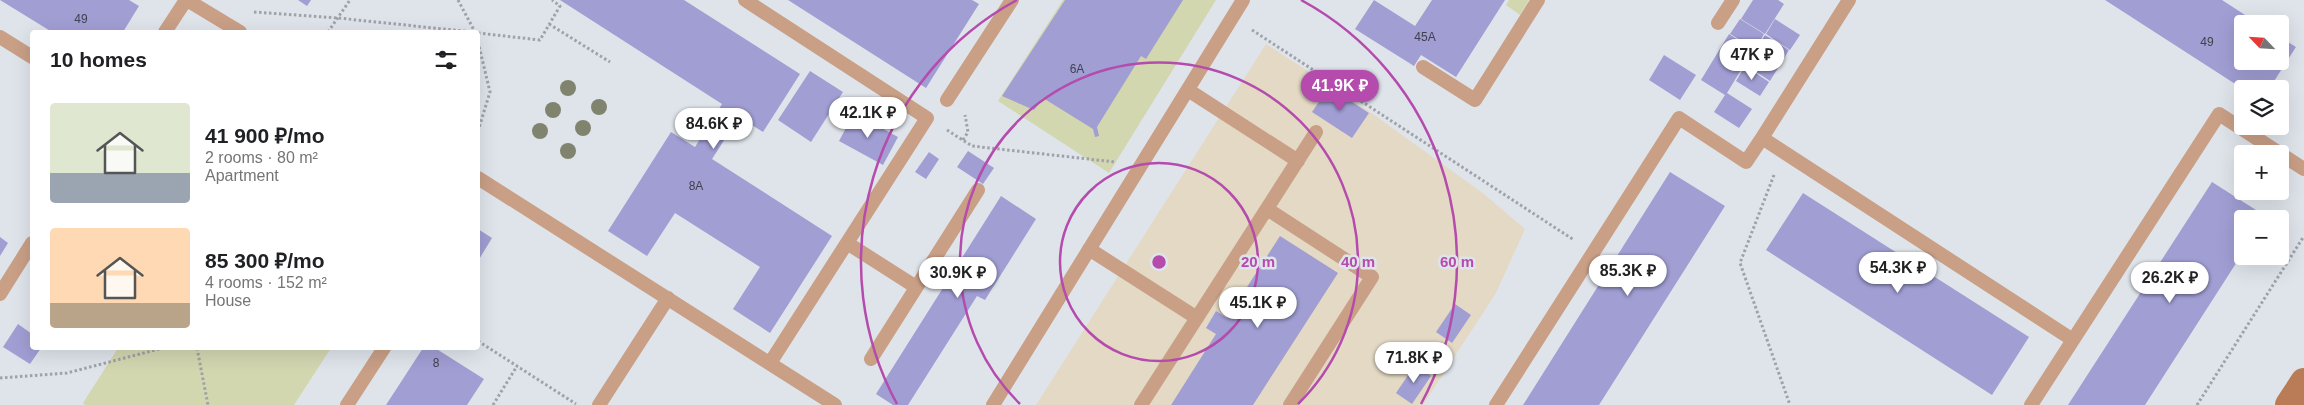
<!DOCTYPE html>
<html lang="en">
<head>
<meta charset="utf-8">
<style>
	:root { --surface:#fff; --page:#f2f2f2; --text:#202124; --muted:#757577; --accent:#b54bad }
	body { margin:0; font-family:Arial,sans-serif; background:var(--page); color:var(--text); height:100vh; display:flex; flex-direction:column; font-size:19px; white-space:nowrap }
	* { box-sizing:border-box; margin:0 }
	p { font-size:16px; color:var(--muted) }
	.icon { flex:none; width:28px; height:28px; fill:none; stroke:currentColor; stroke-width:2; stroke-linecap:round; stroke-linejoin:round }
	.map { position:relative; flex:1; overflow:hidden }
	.side { position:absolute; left:30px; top:30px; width:450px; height:320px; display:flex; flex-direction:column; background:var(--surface); border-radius:5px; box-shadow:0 5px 20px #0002 }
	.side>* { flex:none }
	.needle { width:32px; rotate:295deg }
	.controls { position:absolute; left:2234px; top:15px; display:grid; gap:10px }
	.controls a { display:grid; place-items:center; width:55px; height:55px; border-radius:5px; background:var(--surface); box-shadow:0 5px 20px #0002; font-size:25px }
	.price { position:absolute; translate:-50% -42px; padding:0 11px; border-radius:18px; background:#fff; color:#222; font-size:16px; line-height:32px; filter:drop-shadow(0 1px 2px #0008) }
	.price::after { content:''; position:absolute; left:50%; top:30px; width:15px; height:11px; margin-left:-8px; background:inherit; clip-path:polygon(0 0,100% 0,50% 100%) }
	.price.active { background:var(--accent); color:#fff }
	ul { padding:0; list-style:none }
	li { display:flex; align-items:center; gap:15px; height:125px; padding:0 20px }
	li span { display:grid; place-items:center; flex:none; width:140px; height:100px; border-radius:5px; color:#555 }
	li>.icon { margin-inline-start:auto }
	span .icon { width:60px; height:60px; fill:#fffc; stroke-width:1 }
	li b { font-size:21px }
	h2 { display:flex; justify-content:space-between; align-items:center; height:60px; padding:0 20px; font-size:21px }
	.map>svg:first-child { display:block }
	.education { fill:#e3d9c4 }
	.green { fill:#d3d7b0 }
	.building { fill:#a09ed3 }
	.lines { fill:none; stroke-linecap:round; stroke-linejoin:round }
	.path { stroke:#9fa2a8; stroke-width:3; stroke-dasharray:2.5 2.5; stroke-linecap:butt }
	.lane { stroke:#c99f86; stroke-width:14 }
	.secondary { stroke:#b97c57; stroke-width:28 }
	.tree { fill:#80846e }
	.ring { fill:none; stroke:#b54bad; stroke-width:2.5 }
	.labels { text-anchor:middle; stroke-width:5; stroke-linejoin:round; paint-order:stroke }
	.number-label { font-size:12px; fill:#414150 }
	.centre { fill:#b54bad; stroke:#dfe4eb; stroke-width:2.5 }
	.ring-label { font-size:15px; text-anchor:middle; font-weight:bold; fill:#b54bad; stroke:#dfe4eb; stroke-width:5; stroke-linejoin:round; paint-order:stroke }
</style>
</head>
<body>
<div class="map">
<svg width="2304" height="405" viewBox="0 0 2304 405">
	<rect width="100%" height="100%" fill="#dfe4eb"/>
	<path class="education" d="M1266 44 1370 112 1484 194 1525 229 1496 293 1423 405H1036Z"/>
	<path class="green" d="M1063 0H1216L1109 173 998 101Z
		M1509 0H1529L1520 15 1506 5Z
		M118 348H331L294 405H85L83 403Z"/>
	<path class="building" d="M0 0H129L139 6 123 32H52Z
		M298 0H311L307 6Z
		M560 0H684L800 74 763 132 739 117 712 159 832 236 770 333 733 309 760 267 675 213 647 256 608 231 671 132 695 147 722 104Z
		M788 0H972L979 4 926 88Z
		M1065 0H1183L1146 59 1141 56 1097 127 1099 136 1095 137 1093 129 1043 98 1034 110 1002 96Z
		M1374 0 1415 26 1432 0H1505L1456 77 1421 55 1414 66 1355 29Z
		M1753 0H1778L1784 4 1765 34 1741 19Z
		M2105 0H2222L2259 24H2242V61H2280V37L2296 47 2269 89H2243Z
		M1740 19 1764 34 1755 49 1730 34Z
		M1775 19 1800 35 1790 50 1766 34Z
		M1729 34 1753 50 1727 93 1752 109 1739 128 1714 112 1725 95 1701 80Z
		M1765 35 1789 50 1770 81 1746 65Z
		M1664 55 1696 75 1680 100 1649 80Z
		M1745 66 1769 82 1760 96 1736 81Z
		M810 71 843 92 811 142 778 120Z
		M1329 87 1369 113 1352 138 1312 112Z
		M854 113 898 137 883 165 839 141Z
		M968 151 994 168 983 184 957 167Z
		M929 152 939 159 926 179 915 172Z
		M1670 172 1725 206 1599 405H1523Z
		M2212 182 2267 217 2265 219H2242V254L2145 405H2068Z
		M1803 193 2029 337 1992 395 1766 250Z
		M1001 196 1036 219 985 300 977 296 908 405H893L876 394Z
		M478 229 492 238 478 261Z
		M1280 236 1338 273 1253 405H1171L1216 334 1206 328 1216 311 1227 318Z
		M0 237 8 243 0 256Z
		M1455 304 1471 315 1452 343 1436 332Z
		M18 324 32 334V348H41L30 364 3 347Z
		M423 348H435L484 379 467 405H386Z
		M1415 365 1431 376 1412 404 1396 393Z"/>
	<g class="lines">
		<path class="path" d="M458 0 475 32
			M254 12 338 18 472 32
			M549 24 610 62
			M1252 30 1574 240
			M328 32 350 0
			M478 33 540 40 560 6 552 0
			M478 42 490 92 478 131
			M947 130 972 146 1115 162
			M963 140 968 132 965 115
			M1774 175 1740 263 1790 405
			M478 341 576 404
			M197 348 208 405
			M0 378 67 373 163 348
			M493 405 517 366
			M2197 405 2304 236"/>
		<path class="lane" d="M187 0 240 32
			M745 0 927 118 770 363
			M1718 23 1733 0
			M165 32 186 0
			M0 37 32 57
			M1423 67 1475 100 1538 0
			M1188 90 1298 161
			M947 100 1012 0
			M1762 138 1849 0
			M478 178 835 405
			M1267 209 1372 277 1290 405
			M847 243 916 287
			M1089 249 1197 318
			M0 294 32 243
			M871 359 978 190
			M347 405 384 348
			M599 405 668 298
			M993 405 1243 0
			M1141 405 1316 132
			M1496 405 1679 118 1746 162 1762 138 2073 340
			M2031 405 2219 114 2304 169"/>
		<path class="secondary" d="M2289 405 2304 382"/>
	</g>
	<g class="tree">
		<circle cx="568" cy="88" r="8"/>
		<circle cx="599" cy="107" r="8"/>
		<circle cx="553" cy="110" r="8"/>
		<circle cx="583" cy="128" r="8"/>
		<circle cx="540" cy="131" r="8"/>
		<circle cx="568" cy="151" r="8"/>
	</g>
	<g class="ring">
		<circle cx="1159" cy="262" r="99"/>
		<path d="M1020 404A199 199 0 1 1 1298 404"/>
		<path d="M897 404A298 298 0 0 1 1017 0M1301 0A298 298 0 0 1 1421 404"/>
	</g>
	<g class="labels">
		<g class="number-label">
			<text x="81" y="23">49</text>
			<text x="1425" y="41">45А</text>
			<text x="2207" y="46">49</text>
			<text x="1077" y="73">6А</text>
			<text x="696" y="190">8А</text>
			<text x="436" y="367">8</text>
		</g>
	</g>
	<circle cx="1159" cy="262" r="8" class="centre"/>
	<g class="ring-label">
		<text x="1258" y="267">20 m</text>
		<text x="1358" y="267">40 m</text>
		<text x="1457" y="267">60 m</text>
	</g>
</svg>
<div class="controls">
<a><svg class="needle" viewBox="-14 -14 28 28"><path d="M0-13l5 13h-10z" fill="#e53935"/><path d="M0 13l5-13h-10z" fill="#757577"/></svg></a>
<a><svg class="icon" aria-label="layers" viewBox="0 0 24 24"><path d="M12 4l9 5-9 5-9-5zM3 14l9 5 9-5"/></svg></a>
<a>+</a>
<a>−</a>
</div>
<b class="price" style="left:1752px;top:81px">47K ₽</b>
<b class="price active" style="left:1340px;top:112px">41.9K ₽</b>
<b class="price" style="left:868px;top:139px">42.1K ₽</b>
<b class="price" style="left:714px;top:150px">84.6K ₽</b>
<b class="price" style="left:1898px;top:294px">54.3K ₽</b>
<b class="price" style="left:1628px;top:297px">85.3K ₽</b>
<b class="price" style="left:958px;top:299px">30.9K ₽</b>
<b class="price" style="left:2170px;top:304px">26.2K ₽</b>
<b class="price" style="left:1258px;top:329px">45.1K ₽</b>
<b class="price" style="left:1414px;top:384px">71.8K ₽</b>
<section class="side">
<h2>10 homes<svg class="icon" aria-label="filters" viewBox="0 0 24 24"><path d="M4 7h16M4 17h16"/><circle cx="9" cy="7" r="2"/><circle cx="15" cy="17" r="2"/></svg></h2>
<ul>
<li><span style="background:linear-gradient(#dfe7d0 70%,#9aa5b1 0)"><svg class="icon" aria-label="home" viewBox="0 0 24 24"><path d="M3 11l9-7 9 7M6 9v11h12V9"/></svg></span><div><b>41 900 ₽/mo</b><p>2 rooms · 80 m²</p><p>Apartment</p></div></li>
<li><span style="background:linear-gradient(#ffd9b3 75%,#b9a48a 0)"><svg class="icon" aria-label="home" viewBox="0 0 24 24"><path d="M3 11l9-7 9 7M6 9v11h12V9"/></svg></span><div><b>85 300 ₽/mo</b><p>4 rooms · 152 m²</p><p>House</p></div></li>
</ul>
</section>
</div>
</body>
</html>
